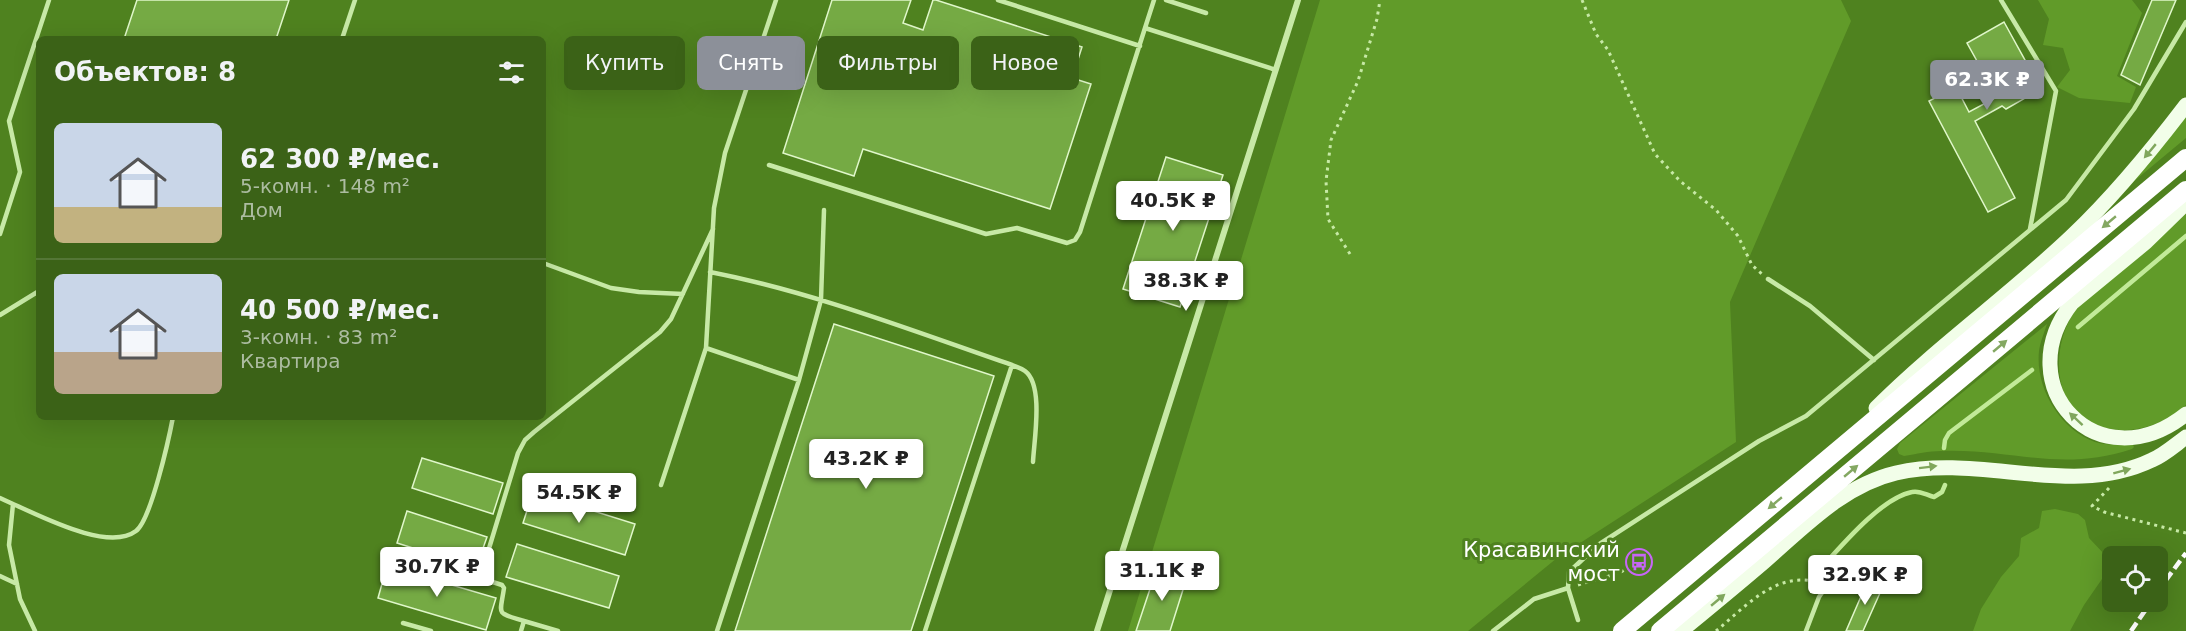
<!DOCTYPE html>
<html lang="ru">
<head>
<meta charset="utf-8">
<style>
	:root { --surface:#3b6217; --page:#426820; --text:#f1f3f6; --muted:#acbca1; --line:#547636; --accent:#8c9099 }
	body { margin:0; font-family:"DejaVu Sans",sans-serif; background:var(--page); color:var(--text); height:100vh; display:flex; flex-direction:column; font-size:22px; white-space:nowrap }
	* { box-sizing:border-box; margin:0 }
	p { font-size:20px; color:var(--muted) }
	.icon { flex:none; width:33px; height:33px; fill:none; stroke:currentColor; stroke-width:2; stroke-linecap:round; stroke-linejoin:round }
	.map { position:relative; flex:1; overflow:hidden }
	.details { position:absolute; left:36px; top:36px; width:510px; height:384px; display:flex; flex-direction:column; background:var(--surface); border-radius:9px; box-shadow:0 6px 24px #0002 }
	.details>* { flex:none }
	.guide { position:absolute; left:564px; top:36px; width:570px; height:54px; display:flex; gap:12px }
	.tools { position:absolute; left:2102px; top:546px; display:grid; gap:12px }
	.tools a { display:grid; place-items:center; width:66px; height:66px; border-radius:9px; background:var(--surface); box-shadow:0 6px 24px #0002; font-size:30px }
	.price { position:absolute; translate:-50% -51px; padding:0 14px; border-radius:6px; background:#fff; color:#222; font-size:20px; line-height:39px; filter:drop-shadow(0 2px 3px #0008) }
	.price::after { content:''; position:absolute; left:50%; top:36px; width:18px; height:14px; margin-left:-9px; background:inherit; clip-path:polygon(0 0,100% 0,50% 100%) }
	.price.active { background:var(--accent); color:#fff }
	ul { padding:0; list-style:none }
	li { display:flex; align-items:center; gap:18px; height:150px; padding:0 18px }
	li+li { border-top:2px solid var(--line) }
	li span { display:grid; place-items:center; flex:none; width:168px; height:120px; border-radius:9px; color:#555 }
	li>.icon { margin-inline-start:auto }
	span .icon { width:72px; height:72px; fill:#fffc; stroke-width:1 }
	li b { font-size:26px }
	h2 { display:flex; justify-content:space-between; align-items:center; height:72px; padding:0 18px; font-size:26px }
	.pill { padding:0 21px; border-radius:9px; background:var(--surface); box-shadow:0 6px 24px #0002; font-size:21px; line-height:54px }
	.pill.active { background:var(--accent); color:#fff }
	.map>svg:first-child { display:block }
	.green { fill:#619b29 }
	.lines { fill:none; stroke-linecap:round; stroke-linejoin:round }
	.stream { stroke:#c2ea99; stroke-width:4.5 }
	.building { fill:#75aa44; stroke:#e0f7ca; stroke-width:1.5 }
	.path { stroke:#c7e9a6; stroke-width:3; stroke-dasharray:3 4.5; stroke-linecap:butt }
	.lane { stroke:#c7e9a6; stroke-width:4.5 }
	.street { stroke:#c7e9a6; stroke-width:6 }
	.primary { stroke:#f2fee9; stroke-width:15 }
	.highway { stroke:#fff; stroke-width:18 }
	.rail { stroke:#fff; stroke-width:4.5; stroke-dasharray:10 4.5; stroke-linecap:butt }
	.oneway { fill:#80a75c }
	.oneway2 { fill:#84a862 }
	.labels { text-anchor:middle; stroke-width:6; stroke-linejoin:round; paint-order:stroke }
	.poi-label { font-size:21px; fill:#fff; stroke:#4f821f; text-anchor:end }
</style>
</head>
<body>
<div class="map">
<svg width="2186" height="631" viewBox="0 0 2186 631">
	<rect width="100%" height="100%" fill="#4f821f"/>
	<path class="green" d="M1320 0H1841L1851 21 1730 302 1736 442 1557 558 1468 631H1128Z
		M2038 0H2132L2142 13 2117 76 2136 87 2130 103 2079 98 2057 87 2070 70 2063 48 2043 45 2049 19Z
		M2186 111V138L2121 192Z
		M2186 214V405C2139 448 2058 437 2059 363 2059 347 2064 329 2072 315 2081 301 2096 290 2109 280 2135 258 2160 236 2186 214Z
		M2047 324C2044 333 2040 343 2039 351 2035 388 2060 429 2095 442 2107 446 2120 444 2133 445L2134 447 2132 449C2060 473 2010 448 1941 451 1929 451 1916 454 1904 456L1899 454 1897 449 1900 443Z
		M2055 509 2078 514 2085 520 2089 538 2106 556 2102 579 2084 605 2070 631H1973L1981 609 2001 577 2019 556 2021 538 2039 528 2042 511Z"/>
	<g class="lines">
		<path class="stream" d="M2078 327 2186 236
			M1944 448 1945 440 1949 433 2032 370
			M1815 575C1837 551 1880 498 1912 492 1920 490 1926 495 1934 497L1942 492 1945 485"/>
	</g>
	<path class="building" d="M137 0H289L276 39H124Z
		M832 0H911L903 23 923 30 933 0H936L1082 47 1072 78 1091 84 1050 209 863 149 854 176 783 153Z
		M2152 0H2176L2140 85 2121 75Z
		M2004 22 2041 89 2006 109 2002 106 1975 121 2015 198 1988 212 1929 101 1956 87 1969 112 1997 97 1967 43Z
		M1166 157 1223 175 1180 307 1123 289Z
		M834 324 994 376 911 631H735Z
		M422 458 503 483 493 514 412 488Z
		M533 492 635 524 625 555 523 523Z
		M407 511 487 537 476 568 397 543Z
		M517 544 619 576 609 608 506 577Z
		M387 566 496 598 486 630 378 598Z
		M1157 568 1187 577 1170 631H1136Z
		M1869 578 1884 584 1863 631H1846Z"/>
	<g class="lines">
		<path class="path" d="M1582 0 1596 34 1608 50 1655 154 1680 181 1716 210 1738 236 1752 265 1762 274
			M1350 254 1328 219 1326 181 1331 140 1358 81 1377 19 1380 0
			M2109 488 2092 506 2104 512 2186 533
			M1578 585 1619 573 1639 562
			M1716 631C1745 607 1776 571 1817 582"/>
		<path class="lane" d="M998 0 1140 46
			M1166 0 1206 13
			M2001 0 2056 91 2030 229
			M1145 28 1154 0
			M342 39 355 0
			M769 165 986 234 1017 228 1067 243 1075 240 1080 232 1145 28 1276 70
			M0 234 20 172 9 121 49 0
			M543 263 611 288 639 292 683 294
			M710 272C813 292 913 331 1012 365 1016 367 1021 368 1025 371 1044 385 1034 440 1033 462
			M1768 279 1810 306 1874 360
			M0 315 39 291
			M706 348 799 380 821 300 824 210
			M661 485 706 348 714 208 725 153 776 0
			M0 498 13 504 9 545 20 599 35 631
			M13 504C41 516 108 552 136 531 151 520 169 438 173 417
			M443 566 480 578
			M0 576 17 584
			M1578 620 1568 588 1569 572 1598 545 1759 441 1806 416 2066 200 2134 109 2186 22
			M524 621 558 631
			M403 623 431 631
			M521 631 524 621C495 612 500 616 504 588L502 585 480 578 518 453 525 440 534 432 660 332 671 319 713 229
			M717 631 799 380
			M925 631 1012 365
			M1493 631 1534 599 1568 588
			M1806 631 1819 597 1826 587"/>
		<path class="street" d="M1097 631 1298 0"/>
		<path class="primary" d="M2186 203 2146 242 2072 303C2007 386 2098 484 2186 414
			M1876 408C1938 346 2009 296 2072 236 2114 196 2151 151 2186 105
			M1681 631C1709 608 1737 585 1765 561 1804 527 1844 485 1896 473 1981 453 2071 499 2152 460 2164 455 2175 445 2186 437"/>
		<path class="highway" d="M1622 631 2186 158
			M1660 631 2186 190"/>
		<path class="rail" d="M2157 592 2186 553
			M2131 631 2151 602"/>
	</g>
	<defs><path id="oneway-solid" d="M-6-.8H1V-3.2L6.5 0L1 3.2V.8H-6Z" transform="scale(1.5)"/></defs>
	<g class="oneway">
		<use href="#oneway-solid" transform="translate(2150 151) rotate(130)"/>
		<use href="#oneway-solid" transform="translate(2076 419) rotate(-137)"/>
		<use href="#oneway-solid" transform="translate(1928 467) rotate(-7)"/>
		<use href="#oneway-solid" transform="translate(2122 471) rotate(-15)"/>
		<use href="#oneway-solid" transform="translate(1718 600) rotate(-40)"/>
	</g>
	<g class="oneway2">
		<use href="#oneway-solid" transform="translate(2109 222) rotate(140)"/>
		<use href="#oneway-solid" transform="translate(2000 346) rotate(-40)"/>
		<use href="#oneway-solid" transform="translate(1851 471) rotate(-40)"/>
		<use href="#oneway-solid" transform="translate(1775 503) rotate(140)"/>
	</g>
	<defs>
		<symbol id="bus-ring" viewBox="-11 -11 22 22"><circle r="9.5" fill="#4f821f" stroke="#c766f7" stroke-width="1.5"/><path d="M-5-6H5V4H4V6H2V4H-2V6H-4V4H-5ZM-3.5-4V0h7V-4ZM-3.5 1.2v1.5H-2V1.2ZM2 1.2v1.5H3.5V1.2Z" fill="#c766f7"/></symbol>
	</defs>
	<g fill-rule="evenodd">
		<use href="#bus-ring" x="1624" y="547" width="30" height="30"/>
	</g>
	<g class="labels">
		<g class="poi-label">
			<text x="1620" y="557">Красавинский<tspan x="1620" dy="24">мост</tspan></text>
		</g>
	</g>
</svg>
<div class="tools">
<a><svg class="icon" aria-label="locate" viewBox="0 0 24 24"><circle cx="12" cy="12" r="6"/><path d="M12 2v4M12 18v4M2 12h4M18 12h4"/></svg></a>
</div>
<b class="price active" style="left:1987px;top:111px">62.3K ₽</b>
<b class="price" style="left:1173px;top:232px">40.5K ₽</b>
<b class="price" style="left:1186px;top:312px">38.3K ₽</b>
<b class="price" style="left:866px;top:490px">43.2K ₽</b>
<b class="price" style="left:579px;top:524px">54.5K ₽</b>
<b class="price" style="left:437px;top:598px">30.7K ₽</b>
<b class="price" style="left:1162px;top:602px">31.1K ₽</b>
<b class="price" style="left:1865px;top:606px">32.9K ₽</b>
<div class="guide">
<a class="pill">Купить</a>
<a class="pill active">Снять</a>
<a class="pill">Фильтры</a>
<a class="pill">Новое</a>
</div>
<section class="details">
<h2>Объектов: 8<svg class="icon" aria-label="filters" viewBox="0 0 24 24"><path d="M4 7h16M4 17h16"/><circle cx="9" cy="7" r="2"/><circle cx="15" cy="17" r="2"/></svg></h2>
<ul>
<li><span style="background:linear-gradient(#c9d6e8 70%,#c2b280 0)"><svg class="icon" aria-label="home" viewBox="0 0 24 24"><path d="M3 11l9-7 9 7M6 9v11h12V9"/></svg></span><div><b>62 300 ₽/мес.</b><p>5-комн. · 148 m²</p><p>Дом</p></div></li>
<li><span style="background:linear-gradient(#c9d6e8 65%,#b9a48a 0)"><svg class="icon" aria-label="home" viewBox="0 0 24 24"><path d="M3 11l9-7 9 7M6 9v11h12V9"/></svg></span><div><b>40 500 ₽/мес.</b><p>3-комн. · 83 m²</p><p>Квартира</p></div></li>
</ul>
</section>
</div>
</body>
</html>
